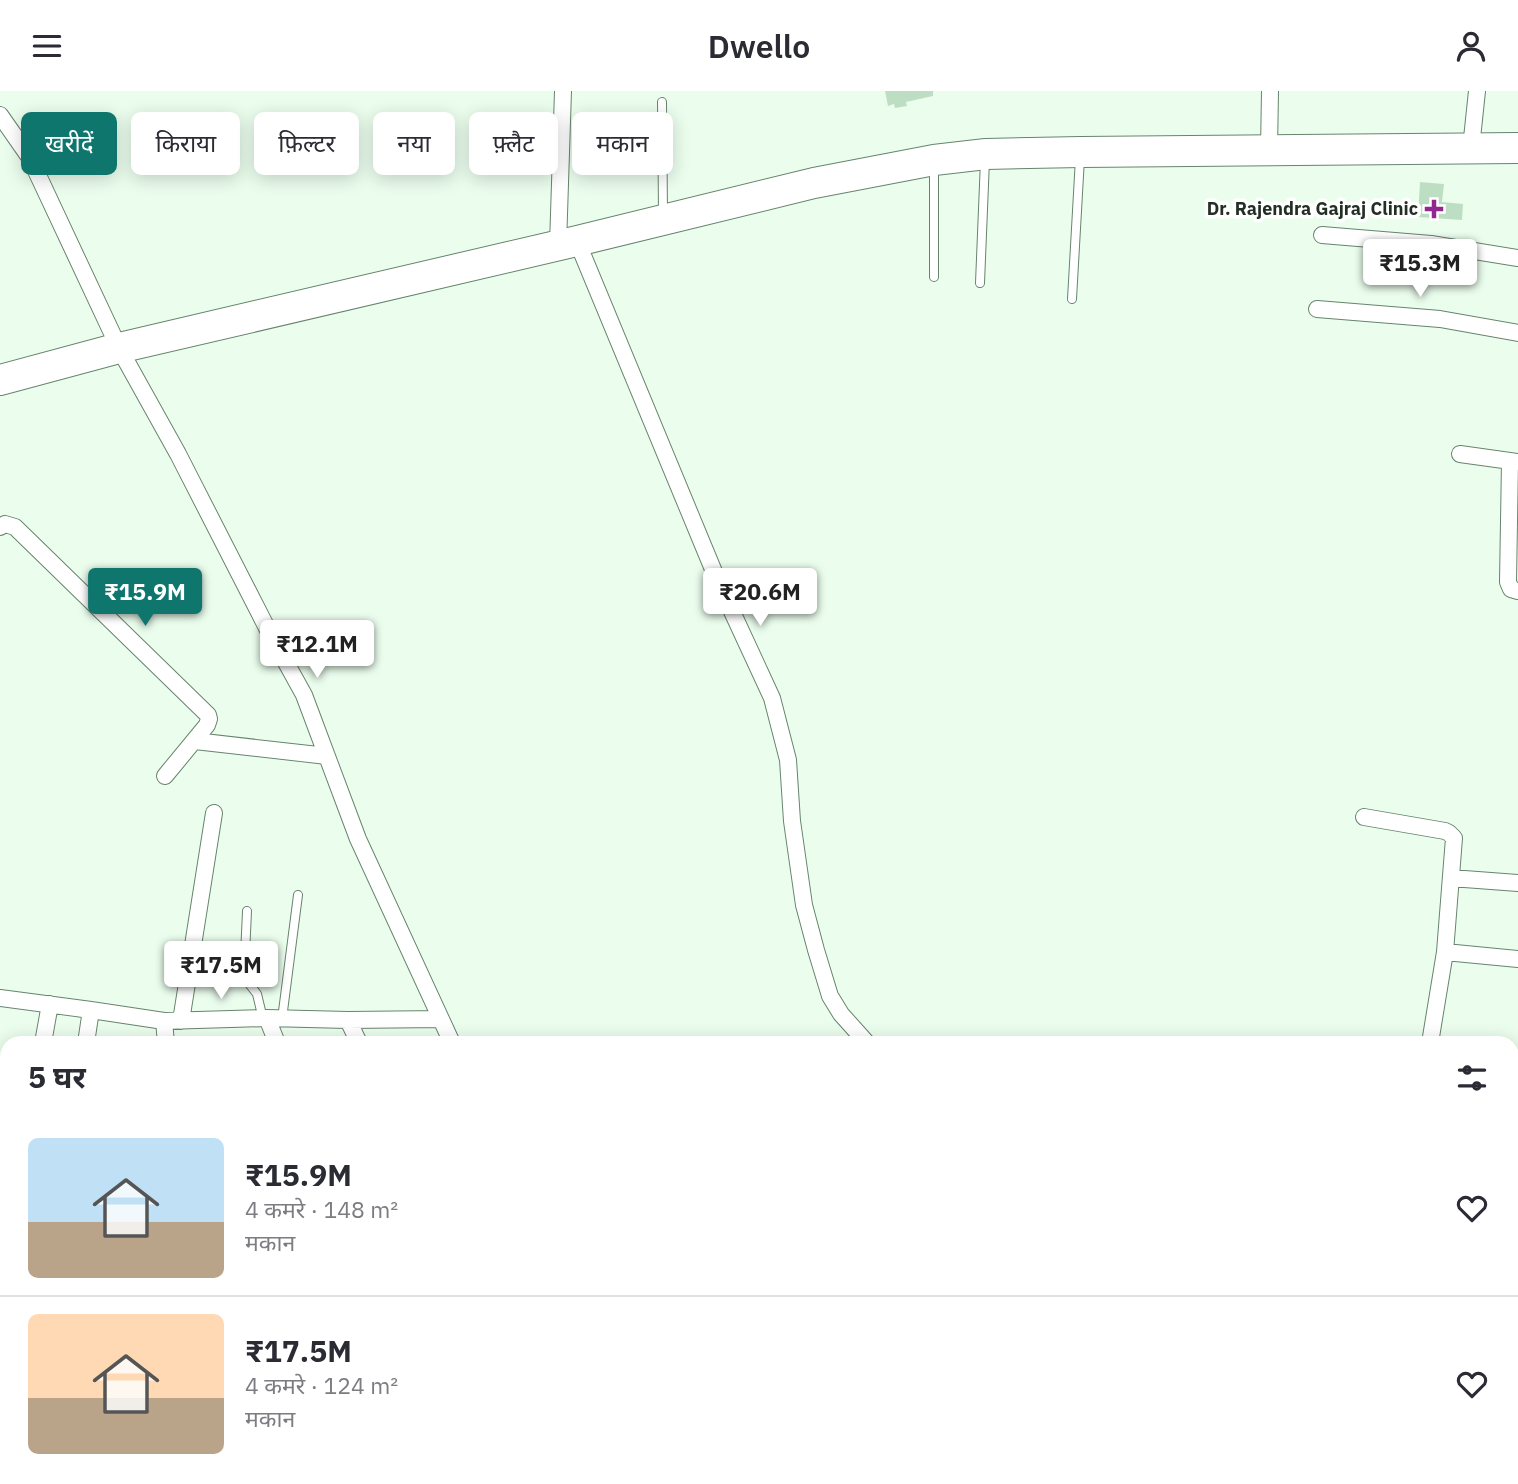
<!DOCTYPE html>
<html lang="hi">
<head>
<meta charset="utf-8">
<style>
	:root { --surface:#fff; --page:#f7f7f7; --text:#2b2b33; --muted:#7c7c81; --line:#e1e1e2; --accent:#0f766e }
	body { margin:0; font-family:"IBM Plex Sans","Noto Sans Devanagari",sans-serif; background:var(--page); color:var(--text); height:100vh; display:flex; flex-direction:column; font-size:26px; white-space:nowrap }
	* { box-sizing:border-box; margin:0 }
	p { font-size:23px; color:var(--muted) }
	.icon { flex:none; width:38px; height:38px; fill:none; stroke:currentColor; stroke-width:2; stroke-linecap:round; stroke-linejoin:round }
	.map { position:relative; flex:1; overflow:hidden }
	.panel { position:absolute; left:0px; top:945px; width:1519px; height:448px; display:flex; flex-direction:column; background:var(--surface); border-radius:21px 21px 0 0; box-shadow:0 4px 18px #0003 }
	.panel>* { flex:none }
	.hud { position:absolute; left:21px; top:21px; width:700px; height:63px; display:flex; gap:14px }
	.price { position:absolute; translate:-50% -60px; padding:0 16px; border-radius:7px; background:#fff; color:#222; font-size:23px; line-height:46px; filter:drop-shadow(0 2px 4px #0008) }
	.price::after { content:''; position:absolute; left:50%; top:42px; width:21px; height:16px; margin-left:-10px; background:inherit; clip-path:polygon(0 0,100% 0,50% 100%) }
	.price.selected { background:var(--accent); color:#fff }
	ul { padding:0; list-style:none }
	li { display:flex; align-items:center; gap:21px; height:175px; padding:0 28px }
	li+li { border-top:2px solid var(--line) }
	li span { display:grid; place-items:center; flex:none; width:196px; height:140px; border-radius:10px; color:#555 }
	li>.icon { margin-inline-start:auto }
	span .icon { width:84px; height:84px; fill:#fffc; stroke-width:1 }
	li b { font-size:30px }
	h2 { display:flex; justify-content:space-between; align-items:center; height:84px; padding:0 28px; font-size:30px }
	.tag { padding:0 24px; border-radius:10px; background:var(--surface); box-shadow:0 4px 18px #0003; font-size:24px; line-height:63px }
	.tag.selected { background:var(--accent); color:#fff }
	header { display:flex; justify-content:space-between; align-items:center; height:91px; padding:0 28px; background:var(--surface); font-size:32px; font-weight:600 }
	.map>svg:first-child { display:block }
	.building { fill:#bedec3 }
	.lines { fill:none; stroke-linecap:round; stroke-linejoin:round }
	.lane-casing { stroke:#67846c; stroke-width:10 }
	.street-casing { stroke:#67846c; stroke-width:18 }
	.highway-casing { stroke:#67846c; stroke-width:32 }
	.lane { stroke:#fff; stroke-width:8 }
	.street { stroke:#fff; stroke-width:16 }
	.highway { stroke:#fff; stroke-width:30 }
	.poi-dot { fill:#91288d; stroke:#fff; stroke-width:2.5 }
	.labels { text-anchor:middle; stroke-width:7; stroke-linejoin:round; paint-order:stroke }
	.poi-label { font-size:18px; font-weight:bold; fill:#222f24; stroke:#fff; text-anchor:end }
</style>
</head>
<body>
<header><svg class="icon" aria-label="menu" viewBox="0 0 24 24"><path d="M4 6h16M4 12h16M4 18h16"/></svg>Dwello<svg class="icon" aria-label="person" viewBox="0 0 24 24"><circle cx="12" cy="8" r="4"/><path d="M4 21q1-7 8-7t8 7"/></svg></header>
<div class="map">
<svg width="1518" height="1393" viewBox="0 0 1518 1393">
	<rect width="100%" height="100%" fill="#ebfeee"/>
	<path class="building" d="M885 0H933V5L906 11 907 15 895 17 894 13 888 15Z
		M1420 91 1444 93 1442 111 1463 113 1462 129 1418 126Z"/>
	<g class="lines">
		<defs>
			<path id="lane" d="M662 11 663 122
				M934 186V74
				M980 192 985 69
				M1072 208 1080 67
				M247 820 244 886 257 903 263 928
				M282 928 298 804"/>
			<path id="street" d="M0 24 30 67 119 257 178 363 267 537 304 604 358 748 452 952
				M1471 57 1477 0
				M1269 59 1270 0
				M1322 144 1431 153 1518 167
				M577 150 717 488 772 607 788 669 792 730 804 814 816 859 830 905 841 923 867 952
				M558 154 563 0
				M1317 218 1440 228 1518 242
				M1460 363 1518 371
				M1510 370 1508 491 1511 498 1518 500
				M0 436 5 433 15 436 208 624 209 628 207 634 165 685
				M195 650 327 665
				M1364 726 1445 740 1449 742 1454 747 1445 861 1430 952
				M1451 787 1518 792
				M1445 861 1518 868
				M0 907 91 919 164 930 267 927 348 929 441 928
				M267 927 277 952
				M348 929 359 952
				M164 930 166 952
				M181 930 214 722
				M43 952 50 913
				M86 952 91 919
				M1512 1035H1518
				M0 1178 7 1141
				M96 1386 97 1393
				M407 1386 409 1393
				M489 1386 491 1393
				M571 1386 573 1393
				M647 1386 650 1393
				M1157 1386 1160 1393
				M53 1393V1386
				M145 1393V1386
				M777 1393 778 1386
				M889 1393 890 1386
				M984 1393 985 1386"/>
			<path id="highway" d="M0 289 119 257 577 150 814 92 934 69 986 63 1081 61 1518 57"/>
		</defs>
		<use href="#lane" class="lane-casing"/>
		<use href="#street" class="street-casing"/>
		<use href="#highway" class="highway-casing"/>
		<use href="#lane" class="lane"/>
		<use href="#street" class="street"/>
		<use href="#highway" class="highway"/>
	</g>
	<path class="poi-dot" d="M1430.5 107.5h7v7h7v7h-7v7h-7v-7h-7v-7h7z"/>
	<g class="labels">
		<g class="poi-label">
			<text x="1418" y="124">Dr. Rajendra Gajraj Clinic</text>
		</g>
	</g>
</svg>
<b class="price" style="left:1420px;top:208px">₹15.3M</b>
<b class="price selected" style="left:145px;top:537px">₹15.9M</b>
<b class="price" style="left:760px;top:537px">₹20.6M</b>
<b class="price" style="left:317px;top:589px">₹12.1M</b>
<b class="price" style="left:221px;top:910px">₹17.5M</b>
<div class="hud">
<a class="tag selected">खरीदें</a>
<a class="tag">किराया</a>
<a class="tag">फ़िल्टर</a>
<a class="tag">नया</a>
<a class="tag">फ़्लैट</a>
<a class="tag">मकान</a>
</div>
<section class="panel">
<h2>5 घर<svg class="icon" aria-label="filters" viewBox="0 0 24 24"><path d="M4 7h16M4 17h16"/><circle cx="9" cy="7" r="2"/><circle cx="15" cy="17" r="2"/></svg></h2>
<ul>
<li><span style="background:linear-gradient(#bfe0f5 60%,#b9a48a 0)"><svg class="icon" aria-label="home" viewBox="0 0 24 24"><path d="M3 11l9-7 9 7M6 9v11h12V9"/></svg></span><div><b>₹15.9M</b><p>4 कमरे · 148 m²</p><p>मकान</p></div><svg class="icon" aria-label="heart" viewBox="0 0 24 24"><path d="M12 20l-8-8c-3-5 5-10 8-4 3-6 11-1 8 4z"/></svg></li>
<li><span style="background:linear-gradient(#ffd9b3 60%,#b9a48a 0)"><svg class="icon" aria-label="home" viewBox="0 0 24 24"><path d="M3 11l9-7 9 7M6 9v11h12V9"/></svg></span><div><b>₹17.5M</b><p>4 कमरे · 124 m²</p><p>मकान</p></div><svg class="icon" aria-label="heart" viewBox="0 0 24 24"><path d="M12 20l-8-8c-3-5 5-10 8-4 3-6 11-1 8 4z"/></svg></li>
</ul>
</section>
</div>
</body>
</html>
